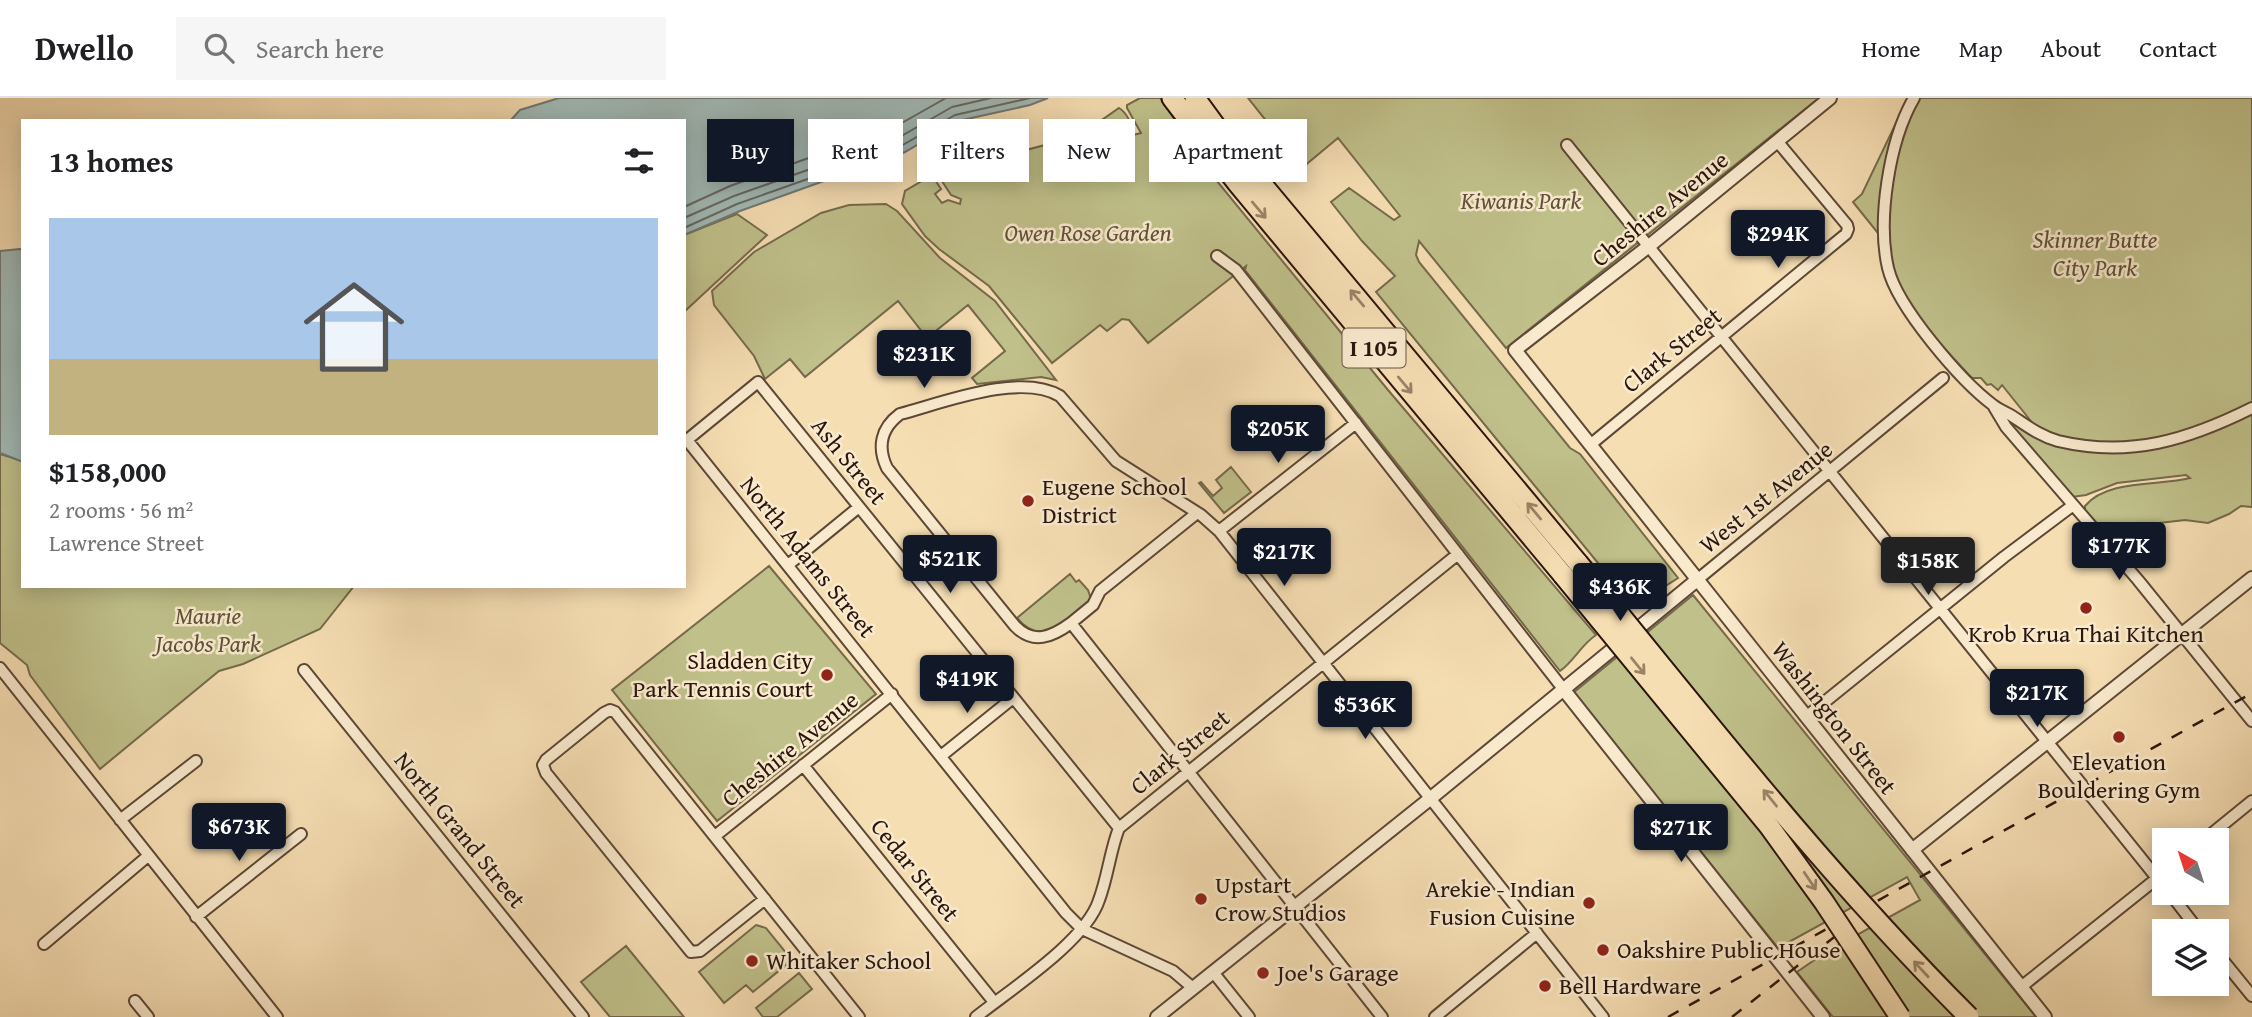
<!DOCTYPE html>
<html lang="en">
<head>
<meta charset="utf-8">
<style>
	:root { --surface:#fff; --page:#f6f6f6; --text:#202124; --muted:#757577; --line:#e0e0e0; --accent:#111827 }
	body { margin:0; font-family:"Gentium Book Plus",serif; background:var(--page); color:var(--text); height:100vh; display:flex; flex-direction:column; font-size:26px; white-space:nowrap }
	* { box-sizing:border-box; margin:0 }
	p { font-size:23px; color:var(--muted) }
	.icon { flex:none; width:38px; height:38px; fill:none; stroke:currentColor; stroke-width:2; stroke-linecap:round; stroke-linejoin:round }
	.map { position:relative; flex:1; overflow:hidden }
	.sheet { position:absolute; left:21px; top:21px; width:665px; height:469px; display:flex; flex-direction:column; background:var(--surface); border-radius:0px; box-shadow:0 4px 18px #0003 }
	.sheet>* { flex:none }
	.hud { position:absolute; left:707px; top:21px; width:665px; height:63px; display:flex; gap:14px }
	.needle { width:46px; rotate:321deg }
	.fabs { position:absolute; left:2152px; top:730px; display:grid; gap:14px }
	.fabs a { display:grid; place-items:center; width:77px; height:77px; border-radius:0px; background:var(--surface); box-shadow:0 4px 18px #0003; font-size:35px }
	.price { position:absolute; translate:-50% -60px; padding:0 16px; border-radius:7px; background:var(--accent); color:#fff; font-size:23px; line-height:46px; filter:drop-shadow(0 2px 4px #0008) }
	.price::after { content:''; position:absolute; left:50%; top:42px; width:21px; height:16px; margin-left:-10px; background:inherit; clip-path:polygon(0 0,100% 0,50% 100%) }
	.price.active { background:#222; color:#fff }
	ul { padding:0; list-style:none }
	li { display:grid; align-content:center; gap:14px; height:371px; padding:0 28px }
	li+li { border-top:2px solid var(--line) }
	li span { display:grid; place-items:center; height:217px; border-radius:0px; color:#555 }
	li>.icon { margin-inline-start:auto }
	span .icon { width:126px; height:126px; fill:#fffc; stroke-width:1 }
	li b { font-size:30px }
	h2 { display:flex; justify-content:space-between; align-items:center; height:84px; padding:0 28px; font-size:30px }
	.chip { padding:0 24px; border-radius:0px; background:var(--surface); box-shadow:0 4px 18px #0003; font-size:24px; line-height:63px }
	.chip.active { background:var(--accent); color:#fff }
	header { display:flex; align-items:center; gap:42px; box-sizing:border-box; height:98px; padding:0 35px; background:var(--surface); border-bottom:2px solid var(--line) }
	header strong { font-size:33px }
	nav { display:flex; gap:38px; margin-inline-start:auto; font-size:24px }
	.search { width:490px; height:63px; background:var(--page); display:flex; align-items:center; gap:18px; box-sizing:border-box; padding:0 24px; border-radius:0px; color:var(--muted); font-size:26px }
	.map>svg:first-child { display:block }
	.green { fill:#c0c08a; stroke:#756a4c; stroke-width:2 }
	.water { fill:#a1bab7; stroke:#717873; stroke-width:2 }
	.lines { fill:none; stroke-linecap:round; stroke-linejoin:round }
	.shore { stroke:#666862; stroke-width:2 }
	.minor-casing { stroke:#5d4736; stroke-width:14 }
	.tertiary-casing { stroke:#5d4736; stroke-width:16 }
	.motorway-casing { stroke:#2a150d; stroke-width:23 }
	.minor { stroke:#f9eace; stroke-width:10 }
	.tertiary { stroke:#f9eace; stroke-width:12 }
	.motorway { stroke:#f6deb3; stroke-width:19 }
	.rail { stroke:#2a150d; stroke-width:2.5; stroke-dasharray:12 12; stroke-linecap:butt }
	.motorway-bridge-casing { stroke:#2a150d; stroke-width:23; stroke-linecap:butt }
	.motorway-bridge { stroke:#f6deb3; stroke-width:19 }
	.oneway { stroke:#9a8468 }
	.poi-dot { fill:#8f2418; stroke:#f9eace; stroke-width:2.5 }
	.labels { text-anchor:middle; stroke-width:5; stroke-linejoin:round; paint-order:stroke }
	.shield { fill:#f9eace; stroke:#685547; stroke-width:2 }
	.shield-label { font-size:23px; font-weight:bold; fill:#2a150d }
	.park-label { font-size:24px; font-style:italic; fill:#5e5139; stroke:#f9eace }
	.street-label { font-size:24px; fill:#2a150d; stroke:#f9eace }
	.poi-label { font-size:24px; fill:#2a150d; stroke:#f9eace; text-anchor:start }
</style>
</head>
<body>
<header>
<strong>Dwello</strong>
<div class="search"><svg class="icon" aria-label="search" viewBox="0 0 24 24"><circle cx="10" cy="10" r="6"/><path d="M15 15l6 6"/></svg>Search here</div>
<nav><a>Home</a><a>Map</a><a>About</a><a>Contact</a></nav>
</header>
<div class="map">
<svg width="2252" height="919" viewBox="0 0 2252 919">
	<rect width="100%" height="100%" fill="#f6deb3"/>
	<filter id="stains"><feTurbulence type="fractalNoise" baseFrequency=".00286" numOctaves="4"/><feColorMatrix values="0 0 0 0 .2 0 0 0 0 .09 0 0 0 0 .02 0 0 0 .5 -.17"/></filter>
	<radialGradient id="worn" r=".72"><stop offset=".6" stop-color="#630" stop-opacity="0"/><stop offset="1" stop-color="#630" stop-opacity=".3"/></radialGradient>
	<path class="green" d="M1140 0H1160L1216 82 1388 292 1596 537C1581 547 1574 563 1560 573L1245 172 1246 168 1148 245 1129 222 1122 221 1107 233 1100 227 1052 265 989 188 939 151 925 138 902 106 905 93 932 77 941 91 935 96 942 105 948 102 960 106 961 101 951 97 936 74 940 72 944 74 950 68 988 62 1064 42 1086 33 1119 10C1126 14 1134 28 1133 37L1141 35 1127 10V7Z
		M1248 0H1819L1506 250 1419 143 1416 157 1419 164 1570 350 1580 356 1678 480 1642 503 1625 479 1616 487 1376 194 1395 178 1362 143 1331 104 1349 90 1394 122 1400 118 1338 40 1303 69Z
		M1908 0H2252V409L2241 408 2229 416 2208 425 2185 422 2142 427 2125 430 2110 438 2105 435 2085 413V408C2107 381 2160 388 2190 380L2186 377 2117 385 2086 397 2072 399 2016 336 2007 322 2010 319 2046 342 2002 287 1998 292 1991 286 1987 287 1981 280H1972C1941 246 1890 199 1890 150L1853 104 1862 96Z
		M886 106 897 113 940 160 995 203 1056 282 1041 279 977 286 972 280 1005 253 968 207 927 240 898 203 805 279 790 261 765 281 754 258 714 207 712 193 754 154 821 115 849 107Z
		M737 116 767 137 684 214V137Z
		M0 356 23 363V488H354L320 531 243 566 219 573 100 671 30 577 27 567 0 545Z
		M1231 369 1251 394 1224 415 1199 385 1201 384 1213 398 1222 390 1216 382Z
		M769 468 876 596 717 723 612 592Z
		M1070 476 1076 484 1079 482 1088 492 1091 501C1068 520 1043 552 1017 520Z
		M1693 497 2036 919H1833L1797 874 1826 854 1920 802 1907 779 1778 850 1573 595Z
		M756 827 766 830 792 862 753 894 746 887 724 905 699 874Z
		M626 848 684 919H610L581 884Z
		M799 875 812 891 777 919H763L756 910Z"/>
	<path class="water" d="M559 0H1048L1030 7 958 23 905 54 740 113 684 137V23H510L520 12Z
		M20 151 23 152V364L0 355V153Z"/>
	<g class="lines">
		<path class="shore" d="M684 109 730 88 893 30 946 0
			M684 120 734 98 898 40 952 9 991 0
			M684 130 737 106 901 48 955 17 1030 0"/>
		<defs>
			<path id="minor" d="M1914 0C1889 43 1877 122 1888 170 1897 209 1961 283 1993 307 1999 312 2006 314 2012 318 2027 328 2040 338 2058 343 2130 360 2188 342 2252 310
				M1567 47 2165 790
				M1217 158 1236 172 1564 592
				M1994 309 2006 329 2138 482 2252 623
				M1590 347 1846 136 1848 131 1847 127 1777 43
				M1219 433 1356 325
				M788 467 859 409
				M1697 482 1943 280
				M1071 525 1093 507 1100 493 1197 415
				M0 570 277 919
				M304 572 583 919
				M1806 619 2004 459 2072 408
				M941 658 1013 600
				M803 667 994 904
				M120 722 196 663
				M1119 730 758 284 687 342 1066 815 1082 831 1173 873 1193 890
				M715 738 892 596
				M2204 742 2252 703
				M2169 794 2199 833
				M765 801 700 853 691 854 546 675 543 667 546 662 604 615 610 612 615 614 859 919
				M196 819 301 736
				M44 846 148 758
				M2217 855 2252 898
				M1213 874 1249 919
				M2021 889 2165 774
				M135 903 148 919
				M976 919C1011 891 1086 843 1099 802 1108 778 1110 753 1119 730L1458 456
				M1382 919 1071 525C1052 539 1033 547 1015 528L887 370C877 349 881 330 900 316 942 305 1021 274 1060 298L1116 363 1201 417 1219 433 1603 919
				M1435 919 1537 835"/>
			<path id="tertiary" d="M1830 0 1649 148 1515 252 2045 919
				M1564 592 1823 919
				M1912 752 2252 480
				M1157 919 1431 700 1697 482"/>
			<path id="motorway" d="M1172 0 1238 86 1563 477
				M1195 0 1230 48 1578 465"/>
		</defs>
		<use href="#minor" class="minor-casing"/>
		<use href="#tertiary" class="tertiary-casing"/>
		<use href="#motorway" class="motorway-casing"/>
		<use href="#minor" class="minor"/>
		<use href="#tertiary" class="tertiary"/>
		<use href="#motorway" class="motorway"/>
		<path class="rail" d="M1668 919 2252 595
			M1732 919 1842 833"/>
		<defs>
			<path id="motorway-bridge" d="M1578 465C1704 620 1828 778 1969 919
				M1563 477 1769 728 1824 804 1900 919"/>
		</defs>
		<use href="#motorway-bridge" class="motorway-bridge-casing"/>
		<use href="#motorway-bridge" class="motorway-bridge"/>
	</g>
	<defs><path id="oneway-shaft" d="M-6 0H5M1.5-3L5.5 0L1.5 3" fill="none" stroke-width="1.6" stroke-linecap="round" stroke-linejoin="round" transform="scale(1.75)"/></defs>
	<g class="oneway">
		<use href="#oneway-shaft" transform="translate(1259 112) rotate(50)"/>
		<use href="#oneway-shaft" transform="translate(1357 200) rotate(-130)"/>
		<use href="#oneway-shaft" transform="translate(1405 287) rotate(50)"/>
		<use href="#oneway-shaft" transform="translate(1534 413) rotate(-130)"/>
		<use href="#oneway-shaft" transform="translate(1638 568) rotate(51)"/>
		<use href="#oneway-shaft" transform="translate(1770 700) rotate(-129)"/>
		<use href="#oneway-shaft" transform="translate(1810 783) rotate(56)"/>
		<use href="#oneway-shaft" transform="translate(1921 871) rotate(-133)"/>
	</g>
	<g class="poi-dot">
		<circle cx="1028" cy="403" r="7"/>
		<circle cx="2086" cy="510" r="7"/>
		<circle cx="827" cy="577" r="7"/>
		<circle cx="2119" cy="639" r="7"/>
		<circle cx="1201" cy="801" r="7"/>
		<circle cx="1589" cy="805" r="7"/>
		<circle cx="1603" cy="852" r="7"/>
		<circle cx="752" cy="863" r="7"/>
		<circle cx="1263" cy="875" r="7"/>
		<circle cx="1545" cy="888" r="7"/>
	</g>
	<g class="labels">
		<rect class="shield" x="1342.5" y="230.5" width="63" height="39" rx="5"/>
		<g class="shield-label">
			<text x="1374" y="258">I 105</text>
		</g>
		<g class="park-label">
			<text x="1521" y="111">Kiwanis Park</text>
			<text x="1088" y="143">Owen Rose Garden</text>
			<text x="2095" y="150">Skinner Butte<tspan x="2095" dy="28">City Park</tspan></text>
			<text x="208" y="526">Maurie<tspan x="208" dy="28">Jacobs Park</tspan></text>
		</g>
		<g class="street-label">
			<text transform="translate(1660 111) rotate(-39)" y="8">Cheshire Avenue</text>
			<text transform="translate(1672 252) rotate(-39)" y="8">Clark Street</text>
			<text transform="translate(849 363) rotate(51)" y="8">Ash Street</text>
			<text transform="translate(1766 399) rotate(-39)" y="8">West 1st Avenue</text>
			<text transform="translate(808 459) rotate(51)" y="8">North Adams Street</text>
			<text transform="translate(1834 620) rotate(52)" y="8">Washington Street</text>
			<text transform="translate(790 651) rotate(-39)" y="8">Cheshire Avenue</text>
			<text transform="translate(1180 654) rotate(-39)" y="8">Clark Street</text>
			<text transform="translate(460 732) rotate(51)" y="8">North Grand Street</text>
			<text transform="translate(915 772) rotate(51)" y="8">Cedar Street</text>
		</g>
		<g class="poi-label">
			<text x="1042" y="397">Eugene School<tspan x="1042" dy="28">District</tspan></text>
			<text x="2086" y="544" text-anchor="middle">Krob Krua Thai Kitchen</text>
			<text x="813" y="571" text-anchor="end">Sladden City<tspan x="813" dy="28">Park Tennis Court</tspan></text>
			<text x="2119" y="672" text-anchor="middle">Elevation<tspan x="2119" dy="28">Bouldering Gym</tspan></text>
			<text x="1215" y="795">Upstart<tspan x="1215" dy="28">Crow Studios</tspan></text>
			<text x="1575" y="799" text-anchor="end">Arekie - Indian<tspan x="1575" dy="28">Fusion Cuisine</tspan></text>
			<text x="1617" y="860">Oakshire Public House</text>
			<text x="766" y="871">Whitaker School</text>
			<text x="1277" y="883">Joe's Garage</text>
			<text x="1559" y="896">Bell Hardware</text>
		</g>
	</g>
	<rect width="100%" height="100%" filter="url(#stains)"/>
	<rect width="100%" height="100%" fill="url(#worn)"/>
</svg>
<div class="fabs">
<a><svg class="needle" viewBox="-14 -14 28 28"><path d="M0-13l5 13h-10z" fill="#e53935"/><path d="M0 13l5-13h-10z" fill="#757577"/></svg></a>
<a><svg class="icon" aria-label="layers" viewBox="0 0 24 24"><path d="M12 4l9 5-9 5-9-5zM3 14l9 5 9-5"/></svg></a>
</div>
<b class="price" style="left:1778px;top:172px">$294K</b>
<b class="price" style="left:924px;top:292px">$231K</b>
<b class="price" style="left:1278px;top:367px">$205K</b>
<b class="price" style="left:2119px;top:484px">$177K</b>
<b class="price" style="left:1284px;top:490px">$217K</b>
<b class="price" style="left:950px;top:497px">$521K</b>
<b class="price active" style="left:1928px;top:499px">$158K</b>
<b class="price" style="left:1620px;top:525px">$436K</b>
<b class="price" style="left:967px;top:617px">$419K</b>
<b class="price" style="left:2037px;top:631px">$217K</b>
<b class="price" style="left:1365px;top:643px">$536K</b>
<b class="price" style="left:239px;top:765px">$673K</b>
<b class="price" style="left:1681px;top:766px">$271K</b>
<div class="hud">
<a class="chip active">Buy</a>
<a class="chip">Rent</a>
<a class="chip">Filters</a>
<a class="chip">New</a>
<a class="chip">Apartment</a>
</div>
<section class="sheet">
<h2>13 homes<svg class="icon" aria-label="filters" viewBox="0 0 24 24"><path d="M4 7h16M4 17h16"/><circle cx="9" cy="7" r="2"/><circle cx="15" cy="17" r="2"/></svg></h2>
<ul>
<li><span style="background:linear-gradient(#a9c7e8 65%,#c2b280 0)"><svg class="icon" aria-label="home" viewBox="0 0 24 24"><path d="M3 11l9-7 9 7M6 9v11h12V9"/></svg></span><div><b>$158,000</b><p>2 rooms · 56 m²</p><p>Lawrence Street</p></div></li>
</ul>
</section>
</div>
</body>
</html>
